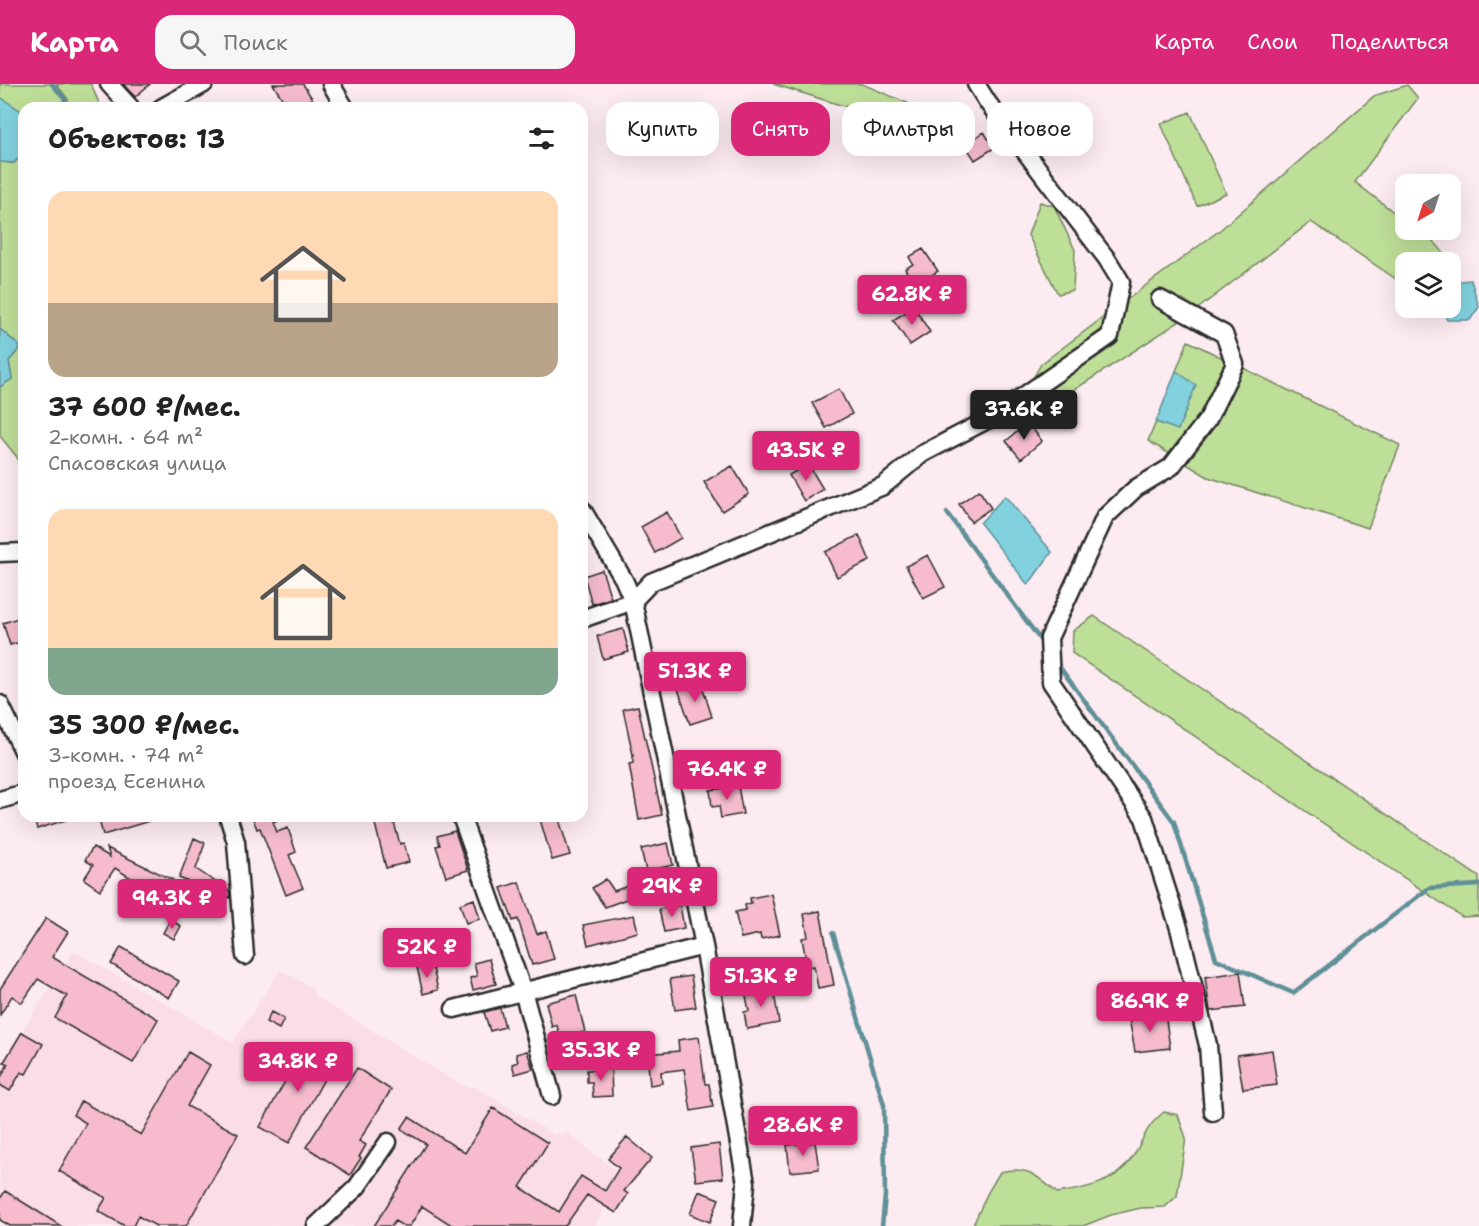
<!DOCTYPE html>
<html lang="ru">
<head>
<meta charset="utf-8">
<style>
	:root { --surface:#fff; --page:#f6f6f6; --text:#222; --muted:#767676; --accent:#db2777 }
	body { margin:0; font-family:"Shantell Sans",sans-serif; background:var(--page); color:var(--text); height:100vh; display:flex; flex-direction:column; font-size:22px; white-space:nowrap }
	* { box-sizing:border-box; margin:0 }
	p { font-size:20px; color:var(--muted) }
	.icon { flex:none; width:33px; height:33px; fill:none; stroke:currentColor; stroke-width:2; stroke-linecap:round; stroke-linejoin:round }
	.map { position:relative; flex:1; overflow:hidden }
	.drawer { position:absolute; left:18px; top:18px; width:570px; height:720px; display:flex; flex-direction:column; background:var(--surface); border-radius:18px; box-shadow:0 6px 24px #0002 }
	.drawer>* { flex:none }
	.banner { position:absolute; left:606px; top:18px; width:570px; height:54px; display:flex; gap:12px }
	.needle { width:39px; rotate:219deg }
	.tools { position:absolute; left:1395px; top:90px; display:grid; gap:12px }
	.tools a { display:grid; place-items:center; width:66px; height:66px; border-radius:12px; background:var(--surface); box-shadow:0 6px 24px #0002; font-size:30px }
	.price { position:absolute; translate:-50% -51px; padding:0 14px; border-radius:6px; background:var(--accent); color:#fff; font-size:20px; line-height:39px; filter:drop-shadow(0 2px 3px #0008) }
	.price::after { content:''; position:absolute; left:50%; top:36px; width:18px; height:14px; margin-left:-9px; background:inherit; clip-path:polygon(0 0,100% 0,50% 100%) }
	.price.on { background:#222; color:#fff }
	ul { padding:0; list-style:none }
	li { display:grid; align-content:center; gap:12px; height:318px; padding:0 30px }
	li span { display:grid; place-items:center; height:186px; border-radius:18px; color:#555 }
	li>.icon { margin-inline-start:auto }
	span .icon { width:108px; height:108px; fill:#fffc; stroke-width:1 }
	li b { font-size:26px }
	h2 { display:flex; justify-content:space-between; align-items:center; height:72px; padding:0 30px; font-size:26px }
	.pill { padding:0 21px; border-radius:18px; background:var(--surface); box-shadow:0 6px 24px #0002; font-size:21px; line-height:54px }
	.pill.on { background:var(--accent); color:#fff }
	header { display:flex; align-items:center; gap:36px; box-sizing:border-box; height:84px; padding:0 30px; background:var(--accent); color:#fff }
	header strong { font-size:28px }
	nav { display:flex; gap:33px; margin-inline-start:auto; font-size:21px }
	.search { width:420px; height:54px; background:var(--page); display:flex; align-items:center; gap:15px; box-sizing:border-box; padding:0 21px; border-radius:18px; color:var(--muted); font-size:22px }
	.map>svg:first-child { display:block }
	.built { fill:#fadde6 }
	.green { fill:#bedf98; stroke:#748562; stroke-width:1.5 }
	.water { fill:#82d1df; stroke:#5f8f97; stroke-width:1.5 }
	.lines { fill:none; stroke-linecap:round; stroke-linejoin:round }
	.stream { stroke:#5f8f97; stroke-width:4.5 }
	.building { fill:#f6bccd; stroke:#2b2b2b; stroke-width:1.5 }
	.minor-casing { stroke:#2b2b2b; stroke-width:21 }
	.minor { stroke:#fff; stroke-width:16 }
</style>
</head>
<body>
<header>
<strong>Карта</strong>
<div class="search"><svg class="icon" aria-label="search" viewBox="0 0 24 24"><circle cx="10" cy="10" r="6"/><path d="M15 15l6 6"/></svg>Поиск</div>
<nav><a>Карта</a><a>Слои</a><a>Поделиться</a></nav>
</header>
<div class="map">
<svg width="1479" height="1142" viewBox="0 0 1479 1142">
	<rect width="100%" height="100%" fill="#fcebf0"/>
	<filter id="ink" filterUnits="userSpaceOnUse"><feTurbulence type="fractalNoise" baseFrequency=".0167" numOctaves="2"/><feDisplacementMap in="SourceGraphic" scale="12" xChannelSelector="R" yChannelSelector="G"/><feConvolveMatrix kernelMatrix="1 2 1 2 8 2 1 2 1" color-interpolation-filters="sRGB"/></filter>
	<g filter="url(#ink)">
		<path class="built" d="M74 867 233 959 280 886 314 905 313 911 461 1001 477 1004 554 1051 567 1049 614 1085 612 1095 630 1107 616 1129 606 1123 594 1142H10L0 1136V1115L5 1107 0 1104V980Z"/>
		<path class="green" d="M0 0H52L65 15 64 24H24V29L0 13Z
			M56 0H91L101 24H68V15Z
			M773 0H862L917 23 922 51 911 61 895 38Z
			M1407 1 1418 14 1355 98 1405 137 1406 146C1425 146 1441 162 1449 178H1406L1405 201 1311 138 1191 230 1037 330 1021 316 1041 280 1220 146 1374 12Z
			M1190 28 1226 109 1197 122 1161 40Z
			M24 68V398L17 373 0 352V303L12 295 9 277 21 263 0 245V78L14 79Z
			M1040 118 1054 122 1075 166 1073 206 1058 210 1028 151Z
			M1188 257 1400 361 1368 444 1208 393 1148 357 1156 338 1178 345 1195 302 1176 287Z
			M1094 532 1479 793V832L1462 833 1072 569 1073 547Z
			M1164 1028 1178 1031 1186 1054 1177 1112 1165 1123 1141 1124 1111 1131 1083 1142H970L974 1139 987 1110 1000 1088C1028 1081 1037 1092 1057 1109 1085 1105 1116 1099 1132 1074 1145 1054 1144 1044 1164 1028Z"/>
		<path class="water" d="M0 13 24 29V68L14 79 0 78Z
			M1471 196 1479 223 1470 236H1447L1441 224H1450L1451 198Z
			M0 245 21 263 9 277 12 295 0 303Z
			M1176 287 1196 301 1178 346 1156 338Z
			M1005 412 1052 468 1028 501 980 439Z"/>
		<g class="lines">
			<path class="stream" d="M52 0 65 15 64 24
				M947 429 1044 561
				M1056 578 1174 738 1216 875 1293 909 1429 804 1479 801
				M833 849 884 1021 885 1112 882 1142"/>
		</g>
		<path class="building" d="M123 0H150L135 13Z
			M273 0H303L318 24H288Z
			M984 48 994 64 975 76 965 61Z
			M923 165 938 187 915 202 905 185 913 180 909 173Z
			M914 223 930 248 910 261 893 236Z
			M839 305 852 330 826 344 812 319Z
			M1028 339 1042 357 1021 375 1006 357Z
			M808 380 823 405 804 417 789 391Z
			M732 382 749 410 722 427 704 398Z
			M979 406 991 424 971 438 959 420Z
			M667 428 681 454 655 469 641 443Z
			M859 451 870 477 837 493 825 468Z
			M928 471 945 503 923 514 906 482Z
			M602 486 611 514 592 520 584 492Z
			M24 532V557L10 561 3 539Z
			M623 545 629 568 603 575 597 552Z
			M701 598 712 633 690 640 678 605Z
			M638 622 662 731 639 736 629 680 633 679V671L623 625Z
			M738 702 743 730 721 734 719 722 712 723 710 706Z
			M33 732H68L69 735 37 745Z
			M98 732H156V735L103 751Z
			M252 732H287L273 738 277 748 288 744 296 768 289 771 303 804 286 811 260 744 257 745Z
			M373 732H392L400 760 404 759 409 778 386 784Z
			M539 732H558L570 771 552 776Z
			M455 747 468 786 446 793 436 762 440 761 437 752Z
			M194 754 205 759 196 785 229 807 230 814 179 794Z
			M668 759 673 781 646 787 641 765Z
			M93 763 110 773 107 764 173 796 163 814 115 784 100 806 84 795 93 781 85 776Z
			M652 793 656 804 605 823 592 804 606 795 614 807Z
			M519 798 537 850 546 847 554 875 532 881 518 835 513 837 501 804Z
			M771 810 780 851 761 855 760 850 741 854 735 828 746 826 745 821 751 819 750 814Z
			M208 815 224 817 223 829 203 823Z
			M474 815 480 835 466 839 460 820Z
			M680 821 684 844 664 848 659 825Z
			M820 827 834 901 818 904 814 882 807 883 802 854 808 853 804 830Z
			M634 831 638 848 588 861 583 841Z
			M46 834 68 848 52 873 158 935 133 979 55 934 67 912 38 895 22 919 12 912 0 931V905Z
			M170 836 181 842 174 855 163 849Z
			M121 863 179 897 169 914 111 880Z
			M489 875 496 900 473 906 470 894 477 892 474 879Z
			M432 880 438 906 423 910 417 883Z
			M1240 888 1245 923 1210 927 1205 893Z
			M691 892 696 923 675 926 670 895Z
			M773 902 779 939 747 945 744 928 749 927 745 907Z
			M576 911 585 948 560 954 557 941 552 943 546 919Z
			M500 924 505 943 490 947 484 928Z
			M271 928 284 935 279 945 266 938Z
			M1165 929 1170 964 1135 968 1129 934Z
			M22 948 43 960 26 990 21 988 10 1007 0 1001V995L8 980 4 978Z
			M699 953 705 1000H709L713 1023 691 1027 684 985 661 988 662 999 650 1001 647 970 679 967 678 956Z
			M306 959 335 975 289 1059 260 1043Z
			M1272 966 1277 1001 1243 1005 1237 971Z
			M527 967 533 985 515 990 512 980 518 978 516 970Z
			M188 968 210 981 187 1022 238 1050 186 1142H156L138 1132 133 1142H125L98 1127 106 1114 59 1087 86 1039 73 1031 81 1017 141 1051Z
			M357 984 391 1006 359 1057 366 1061 359 1073 361 1074 350 1091 306 1063Z
			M611 985 612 1012 593 1013 592 998H587V986Z
			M493 1024 548 1059 520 1103 559 1128 581 1092 605 1107 619 1084 608 1075 627 1053 652 1074 624 1107 628 1110 616 1129 587 1111 565 1142H453L422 1122 410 1142H403L395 1137 392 1142H374L426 1060 401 1045 409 1033 465 1069Z
			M815 1058 819 1085 790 1088 787 1061Z
			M719 1060 723 1094 696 1097 691 1064Z
			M5 1107 61 1142H10L0 1136V1115Z
			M699 1107 719 1115 710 1138 690 1130Z"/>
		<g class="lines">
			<defs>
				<path id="minor" d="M109 0 131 24
					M331 0 345 24
					M161 24 204 0
					M1160 215 1224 250 1235 280 1208 335 1171 383 1136 404 1105 433 1049 554 1051 598 1144 734 1179 844 1208 961 1213 1028
					M582 425 624 496 633 517 704 862 746 1099 742 1142
					M0 469 24 468
					M582 535 633 517 651 498 883 402 922 370 993 333 1110 252 1121 198 1107 175 988 19 976 0
					M0 620 24 669
					M0 716 24 709
					M228 732 236 758 245 872
					M461 732 523 907 552 1012
					M454 925 704 862
					M316 1142 357 1103 388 1058"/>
			</defs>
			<use href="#minor" class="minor-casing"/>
			<use href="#minor" class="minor"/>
		</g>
	</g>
</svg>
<div class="tools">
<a><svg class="needle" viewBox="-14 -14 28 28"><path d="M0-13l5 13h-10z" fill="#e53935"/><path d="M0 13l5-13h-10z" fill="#767676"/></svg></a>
<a><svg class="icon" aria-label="layers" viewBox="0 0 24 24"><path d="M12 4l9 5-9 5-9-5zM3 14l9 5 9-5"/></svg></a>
</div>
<b class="price" style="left:912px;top:242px">62.8K ₽</b>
<b class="price on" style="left:1024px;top:357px">37.6K ₽</b>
<b class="price" style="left:806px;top:398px">43.5K ₽</b>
<b class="price" style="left:695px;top:619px">51.3K ₽</b>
<b class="price" style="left:727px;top:717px">76.4K ₽</b>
<b class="price" style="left:672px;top:834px">29K ₽</b>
<b class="price" style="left:172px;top:846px">94.3K ₽</b>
<b class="price" style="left:427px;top:895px">52K ₽</b>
<b class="price" style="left:761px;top:924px">51.3K ₽</b>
<b class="price" style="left:1150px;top:949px">86.9K ₽</b>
<b class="price" style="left:601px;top:998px">35.3K ₽</b>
<b class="price" style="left:298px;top:1009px">34.8K ₽</b>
<b class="price" style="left:803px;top:1073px">28.6K ₽</b>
<div class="banner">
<a class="pill">Купить</a>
<a class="pill on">Снять</a>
<a class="pill">Фильтры</a>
<a class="pill">Новое</a>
</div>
<section class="drawer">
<h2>Объектов: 13<svg class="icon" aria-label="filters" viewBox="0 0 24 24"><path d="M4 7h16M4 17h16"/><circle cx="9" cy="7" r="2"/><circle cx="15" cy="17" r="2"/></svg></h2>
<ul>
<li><span style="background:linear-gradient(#ffd9b3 60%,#b9a48a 0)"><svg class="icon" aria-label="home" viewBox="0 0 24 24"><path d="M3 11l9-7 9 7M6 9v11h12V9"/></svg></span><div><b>37 600 ₽/мес.</b><p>2-комн. · 64 m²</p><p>Спасовская улица</p></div></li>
<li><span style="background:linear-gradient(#ffd9b3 75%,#7fa58c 0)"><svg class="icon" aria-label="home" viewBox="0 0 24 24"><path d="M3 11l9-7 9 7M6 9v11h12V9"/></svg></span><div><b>35 300 ₽/мес.</b><p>3-комн. · 74 m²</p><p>проезд Есенина</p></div></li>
</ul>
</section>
</div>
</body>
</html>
